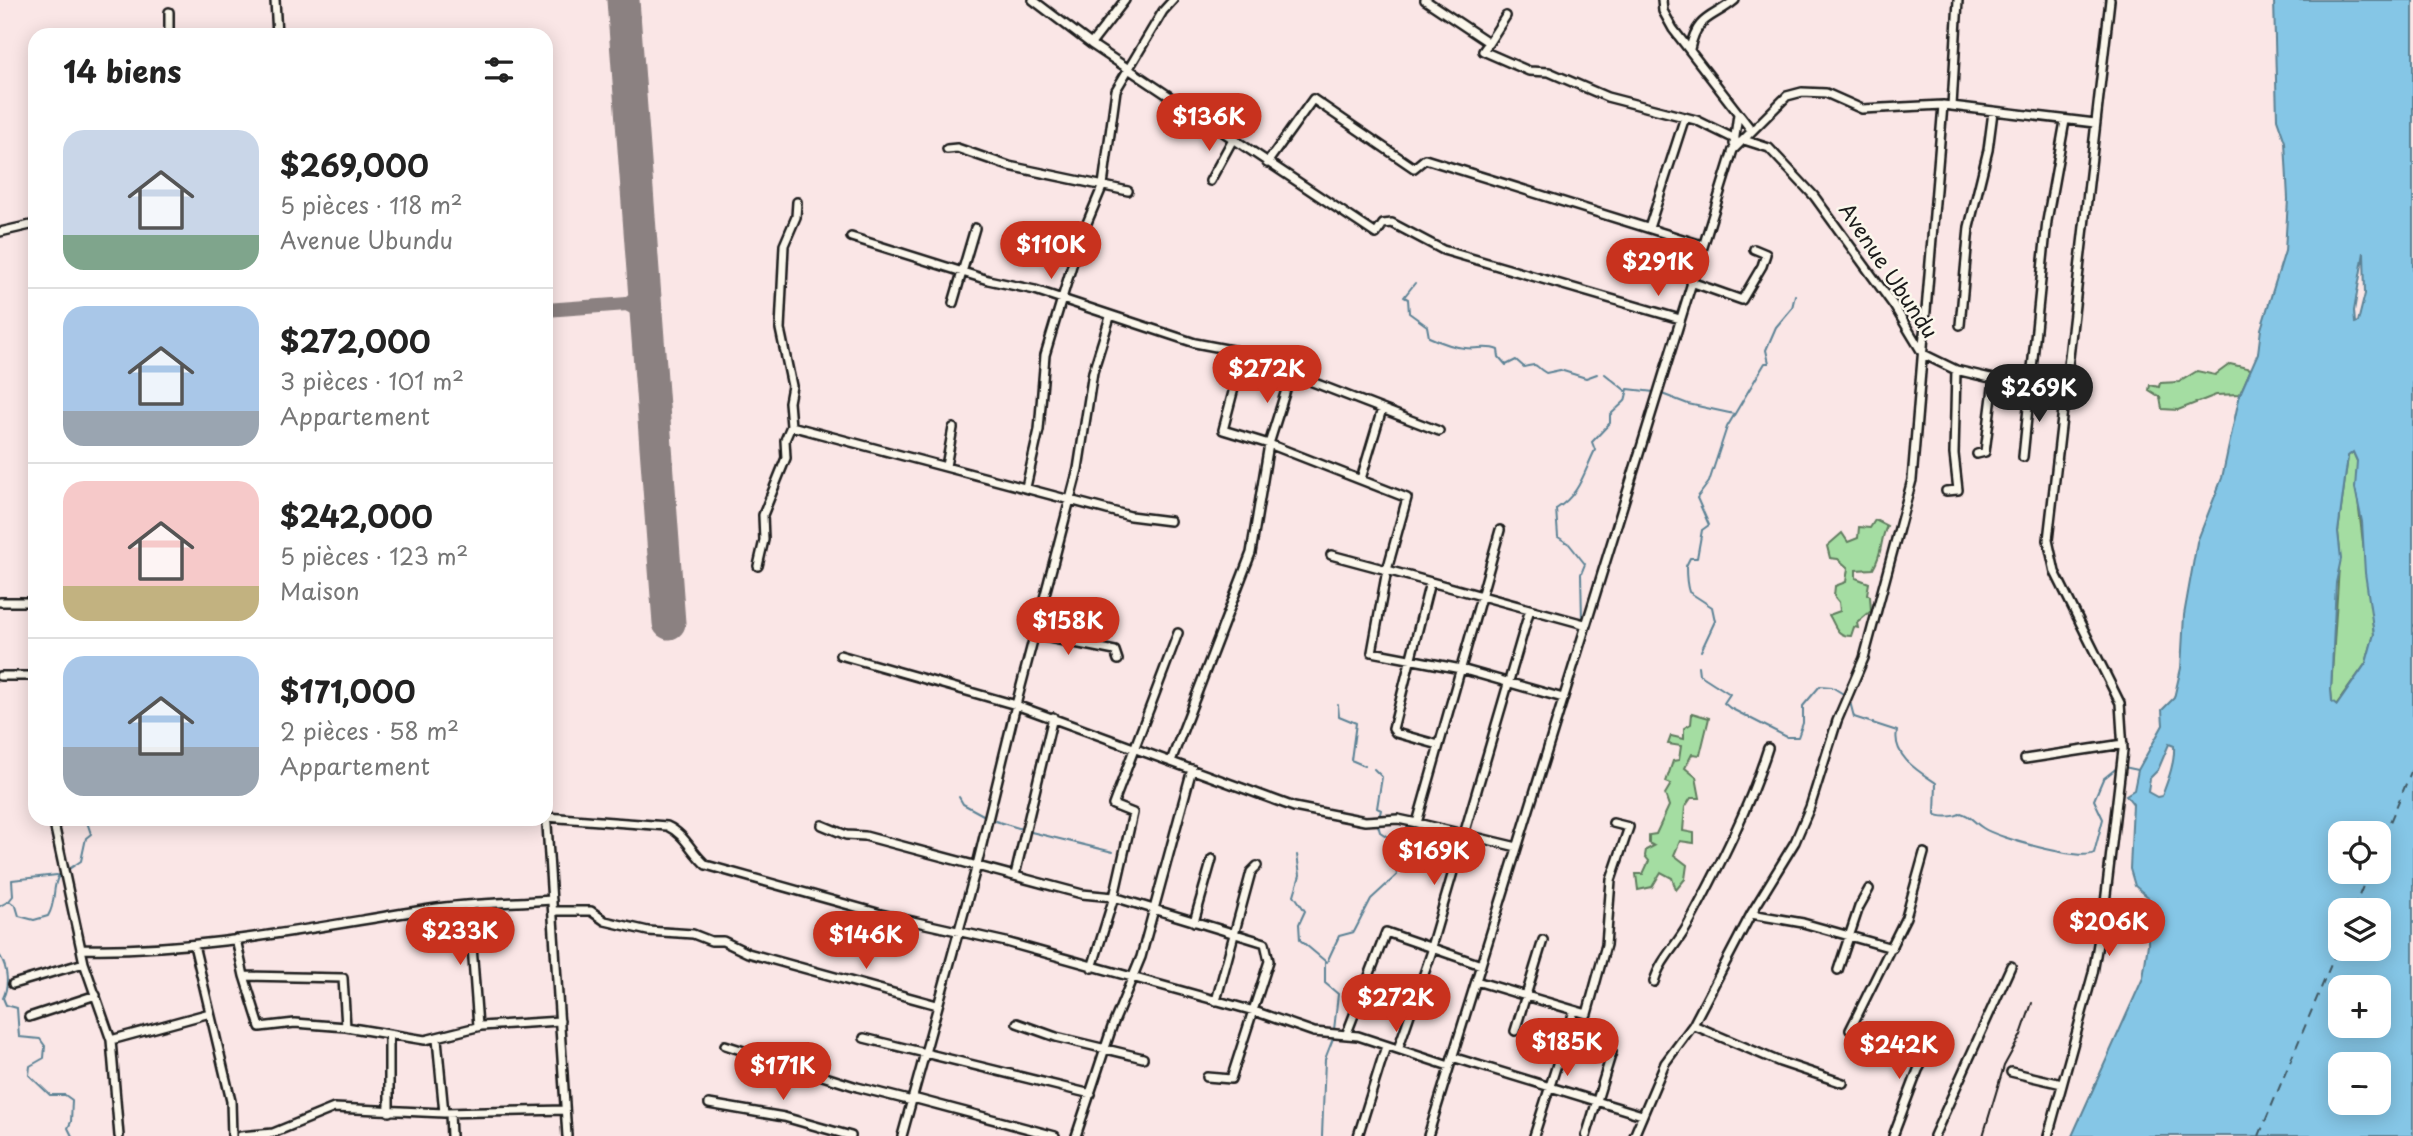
<!DOCTYPE html>
<html lang="fr">
<head>
<meta charset="utf-8">
<style>
	:root { --surface:#fff; --page:#f2f2f2; --text:#222; --muted:#767676; --line:#e0e0e0; --accent:#c8321e }
	body { margin:0; font-family:"Playpen Sans",sans-serif; background:var(--page); color:var(--text); height:100vh; display:flex; flex-direction:column; font-size:26px; white-space:nowrap }
	* { box-sizing:border-box; margin:0 }
	p { font-size:23px; color:var(--muted) }
	.icon { flex:none; width:38px; height:38px; fill:none; stroke:currentColor; stroke-width:2; stroke-linecap:round; stroke-linejoin:round }
	.map { position:relative; flex:1; overflow:hidden }
	.side { position:absolute; left:28px; top:28px; width:525px; height:798px; display:flex; flex-direction:column; background:var(--surface); border-radius:21px; box-shadow:0 4px 18px #0003 }
	.side>* { flex:none }
	.fabs { position:absolute; left:2328px; top:821px; display:grid; gap:14px }
	.fabs a { display:grid; place-items:center; width:63px; height:63px; border-radius:14px; background:var(--surface); box-shadow:0 4px 18px #0003; font-size:35px }
	.price { position:absolute; translate:-50% -60px; padding:0 16px; border-radius:24px; background:var(--accent); color:#fff; font-size:23px; line-height:46px; filter:drop-shadow(0 2px 4px #0008) }
	.price::after { content:''; position:absolute; left:50%; top:42px; width:21px; height:16px; margin-left:-10px; background:inherit; clip-path:polygon(0 0,100% 0,50% 100%) }
	.price.current { background:#222; color:#fff }
	ul { padding:0; list-style:none }
	li { display:flex; align-items:center; gap:21px; height:175px; padding:0 35px }
	li+li { border-top:2px solid var(--line) }
	li span { display:grid; place-items:center; flex:none; width:196px; height:140px; border-radius:21px; color:#555 }
	li>.icon { margin-inline-start:auto }
	span .icon { width:84px; height:84px; fill:#fffc; stroke-width:1 }
	li b { font-size:30px }
	h2 { display:flex; justify-content:space-between; align-items:center; height:84px; padding:0 35px; font-size:30px }
	.map>svg:first-child { display:block }
	.green { fill:#a4dda2; stroke:#607c5f; stroke-width:2 }
	.water { fill:#85c6e6; stroke:#5b8295; stroke-width:2; fill-rule:evenodd }
	.lines { fill:none; stroke-linecap:round; stroke-linejoin:round }
	.stream { stroke:#5b8295; stroke-width:2 }
	.ferry { stroke:#415863; stroke-width:2; stroke-dasharray:9 7; stroke-linecap:butt }
	.taxiway { stroke:#8b8181; stroke-width:14 }
	.runway { stroke:#8b8181; stroke-width:33 }
	.minor-casing { stroke:#1c1c1c; stroke-width:12 }
	.minor { stroke:#fbf7ec; stroke-width:7 }
	.rail { stroke:#1c1c1c; stroke-width:2 }
	.labels { text-anchor:middle; stroke-width:5; stroke-linejoin:round; paint-order:stroke }
	.street-label { font-size:21px; fill:#1c1c1c; stroke:#fbf7ec }
</style>
</head>
<body>
<div class="map">
<svg width="2413" height="1136" viewBox="0 0 2413 1136">
	<rect width="100%" height="100%" fill="#fae6e6"/>
	<filter id="ink" filterUnits="userSpaceOnUse"><feTurbulence type="fractalNoise" baseFrequency=".0143" numOctaves="2"/><feDisplacementMap in="SourceGraphic" scale="14" xChannelSelector="R" yChannelSelector="G"/><feConvolveMatrix kernelMatrix="1 2 1 2 8 2 1 2 1" color-interpolation-filters="sRGB"/></filter>
	<g filter="url(#ink)">
		<path class="green" d="M2230 364 2251 369 2240 394 2216 395 2178 410 2162 409 2160 397 2149 390 2150 385 2159 387 2160 383 2179 382 2197 371 2215 375Z
			M2353 452 2357 461V493L2374 634 2366 663 2336 705 2332 701 2331 690 2340 551 2338 532 2348 456Z
			M1875 520 1887 526C1879 542 1884 550 1873 569L1856 570V578L1869 583 1867 594 1870 596 1871 611 1857 623 1858 628 1854 627 1851 636C1836 636 1836 626 1829 615L1840 611 1839 602 1834 596 1835 586 1846 582 1848 568 1838 559 1830 558 1827 546 1842 533 1848 542 1858 538 1859 527 1870 528Z
			M1692 713 1709 718 1700 755 1692 754 1685 768 1696 777 1700 798H1691L1685 807 1683 831 1694 833V843L1680 841 1674 855 1687 865 1685 879 1676 890 1672 878 1661 872 1652 887 1638 890 1636 874H1643L1649 861 1645 856 1646 850 1654 846 1649 843V835L1656 834 1669 806 1665 794 1671 784 1666 782 1673 761 1679 760 1681 746 1668 744 1671 736 1684 739V728L1691 724Z"/>
		<path class="water" d="M2274 0H2413V1136H2072L2143 978 2148 944V897L2135 886 2130 869 2133 804 2126 795 2134 790 2138 770 2163 725 2162 710 2174 698 2181 668 2184 615 2197 542 2222 478 2240 394 2258 353 2261 329 2285 251 2288 199 2285 142 2277 119ZM2364 252 2365 294 2358 322 2355 323 2354 311ZM2353 452 2357 461 2355 488 2362 522 2365 573 2374 634 2366 663 2337 705 2332 701 2331 690 2336 583 2341 559 2338 532 2348 456ZM2169 744 2174 746C2175 763 2168 780 2162 796L2157 797 2148 792 2150 778 2158 770ZM2340 833H2378V872H2340ZM2378 910V948H2340V910ZM2340 987H2378V1026H2340ZM2340 1064H2378V1102H2340Z"/>
		<g class="lines">
			<path class="stream" d="M1415 283 1404 297 1408 299 1409 313 1427 326 1429 337C1442 343 1452 347 1465 348 1477 350 1486 345 1498 350L1499 357 1506 365 1516 360 1524 367C1541 363 1532 365 1546 373L1560 370 1586 378 1597 374
				M1605 374 1626 391
				M1662 394 1688 404 1734 414
				M1582 621 1581 574 1585 564 1569 544 1558 537 1556 509C1580 494 1583 474 1595 450L1592 442 1610 423V415L1625 401 1628 389 1654 392
				M1579 636 1580 626
				M1701 651 1715 621 1712 607 1689 592C1687 586 1686 572 1686 566L1690 558H1697L1702 530 1709 525 1697 498 1709 482 1727 427 1765 363H1769L1766 350 1776 327 1792 308 1795 295
				M1698 666 1699 674 1730 694 1724 703 1730 708 1787 737H1798L1803 723V706L1820 686 1832 687 1845 695
				M1849 698 1854 717 1897 731C1892 756 1918 771 1936 783L1935 814C1941 818 1956 817 1961 813 1972 816 1974 823 1983 828 1998 838 2080 861 2094 853L2103 819 2094 800 2103 779 2118 767
				M1338 705 1339 716 1356 723 1351 760 1365 766
				M2124 767 2138 770
				M1374 769 1382 777 1377 808 1381 810 1379 818
				M959 797 963 804 985 816
				M992 820 1022 829
				M1027 831 1113 852
				M1297 855 1300 875 1294 895 1305 911 1299 924 1300 940 1325 961V983L1338 994 1334 1030
				M69 869 81 861 86 838 91 834 86 819
				M9 901 13 896 12 880 57 875
				M0 906 9 901 16 906 19 916 34 920 48 916C57 901 51 889 59 875
				M0 956C8 968 9 986 3 998L6 1005 17 1008 19 1037 40 1039 45 1046 44 1058 30 1066 29 1075 50 1095H65L72 1100 71 1122 68 1128 72 1136
				M1327 962 1339 936 1354 932 1371 899 1397 875 1394 860 1397 848 1394 841 1380 832 1378 825
				M1322 1136 1325 1059 1334 1036"/>
			<path class="ferry" d="M2378 851 2413 767
				M2353 910 2369 872
				M2259 1136 2340 943"/>
			<path class="taxiway" d="M627 304 642 312 647 321
				M546 310 627 304 640 294 644 282"/>
			<path class="runway" d="M623 0 669 623"/>
			<defs>
				<path id="minor" d="M275 0 277 35
					M1033 0 1091 44 1376 234 1383 224 1392 223 1443 250 1680 319
					M1425 0 1485 40 1488 44 1483 51 1529 71 1549 72 1607 97 1696 120 1735 139
					M1662 0 1663 11 1673 29 1752 131
					M169 35V12
					M1091 44 1125 0
					M1488 44 1506 16
					M1690 49C1697 15 1712 19 1735 0
					M1952 106 1958 0
					M1744 140 1769 148 1814 196 1894 306 1923 354 1956 370 2067 396
					M1734 144 1738 114
					M947 149 957 148 1009 166 1128 191
					M1267 163 1313 99 1414 168 1425 159 1702 245
					M1210 181 1233 139
					M1649 228 1685 117
					M0 232 35 224
					M851 237 988 280 1035 290 1195 343 1253 354 1276 368 1439 431
					M1691 282 1742 300 1762 266 1766 254 1754 249
					M953 303 975 228
					M1110 317 1093 372 1078 469 1016 705 1294 807 1365 821 1398 819 1417 823 1517 847
					M1960 325 1969 227 1988 150 1993 112
					M1243 354 1223 430 1269 444 1291 374
					M791 426 1130 516 1170 521
					M1977 454 1985 452 1994 380
					M2023 457 2047 221 2065 121
					M946 466 953 428
					M1361 479 1382 409
					M1026 487 1039 430 1045 355 1079 242 1103 185 1116 90 1163 11 1173 0
					M1946 491 1958 490 1954 454 1956 370
					M758 566 764 540 763 515 786 458 785 440 791 426 789 402 792 386 780 329 784 245 796 217 797 202
					M1430 582 1393 729 1396 733 1439 745
					M0 602H35
					M1034 635 1115 651 1118 660
					M840 655 1016 705 977 865 902 1136
					M0 676H35
					M1563 698 1461 669 1372 652 1387 570 1584 624
					M2025 759 2123 744
					M1171 761 1251 553 1269 444 1407 498 1387 570 1331 555
					M546 809 567 1136
					M546 817 667 826C685 834 691 852 706 865L881 914 1006 942 1254 1011 1314 1032 1358 1036 1449 1066
					M53 819 84 963 111 1040
					M1417 823 1500 530
					M822 825 846 835 865 836 1082 894 1114 897 1265 943 1269 961 1231 1079 1207 1077
					M1015 875 1053 717
					M469 906 478 1026
					M553 911H591L605 921 648 931 693 934 711 941H723L748 953 937 1005
					M1751 914 1803 923 1892 948
					M1194 922 1212 859
					M236 939 244 976 343 978 346 1027 425 1040 481 1026 560 1021
					M194 945 231 1101 232 1136
					M1431 947 1530 609
					M81 949C198 952 314 927 430 909 470 903 512 903 552 900
					M1092 968 1114 897 1133 813 1113 805 1178 633
					M1838 970 1859 907 1869 889
					M244 976 260 1027 295 1023 346 1027
					M1476 981 1587 1014 1606 945 1611 880 1629 827 1613 823
					M1654 982C1660 959 1680 942 1690 921 1720 865 1749 808 1768 748
					M13 984 84 963
					M1216 1001 1251 872 1257 866
					M29 1017 96 995
					M1017 1023 1056 1037 1143 1058
					M1693 1025 1780 1062 1843 1083
					M1850 1030 1906 917 1924 853
					M1515 1031 1543 940
					M1347 1033 1386 932 1481 965
					M389 1036V1112
					M864 1038 1091 1094
					M437 1039 444 1113
					M725 1045 857 1087 912 1101
					M1398 1049 1433 948
					M1452 1057 1642 1115
					M2011 1072 2062 1084
					M913 1098 1055 1136
					M709 1104 784 1117 851 1136
					M450 1113 451 1136
					M119 1136 111 1040 210 1013
					M241 1136 273 1133 334 1108 444 1113 565 1110
					M1076 1136 1112 1027 1141 957 1192 769
					M1358 1136 1386 1046
					M1428 1136 1733 150 1787 96 1802 92 1826 93 1862 109 1943 105 2095 123
					M1534 1136 1574 1011
					M1586 1136 1612 1052
					M1634 1136 1665 1063 1693 1025 1751 914 1795 842 1810 807 1837 721 1864 658 1912 480 1943 105
					M1893 1136 1918 1070 1934 1042
					M1934 1136 2011 966
					M2048 1136 2093 973 2105 903 2123 750 2120 703 2055 572 2048 540 2110 0"/>
			</defs>
			<use href="#minor" class="minor-casing"/>
			<use href="#minor" class="minor"/>
			<path class="rail" d="M1983 1136 2004 1066 2021 1035 2032 1003"/>
		</g>
	</g>
	<g class="labels">
		<g class="street-label">
			<text transform="translate(1888 271) rotate(56)" y="7">Avenue Ubundu</text>
		</g>
	</g>
</svg>
<div class="fabs">
<a><svg class="icon" aria-label="locate" viewBox="0 0 24 24"><circle cx="12" cy="12" r="6"/><path d="M12 2v4M12 18v4M2 12h4M18 12h4"/></svg></a>
<a><svg class="icon" aria-label="layers" viewBox="0 0 24 24"><path d="M12 4l9 5-9 5-9-5zM3 14l9 5 9-5"/></svg></a>
<a>+</a>
<a>−</a>
</div>
<b class="price" style="left:1209px;top:153px">$136K</b>
<b class="price" style="left:1051px;top:281px">$110K</b>
<b class="price" style="left:1658px;top:298px">$291K</b>
<b class="price" style="left:1267px;top:405px">$272K</b>
<b class="price current" style="left:2039px;top:424px">$269K</b>
<b class="price" style="left:1068px;top:657px">$158K</b>
<b class="price" style="left:1434px;top:887px">$169K</b>
<b class="price" style="left:2109px;top:958px">$206K</b>
<b class="price" style="left:460px;top:967px">$233K</b>
<b class="price" style="left:866px;top:971px">$146K</b>
<b class="price" style="left:1396px;top:1034px">$272K</b>
<b class="price" style="left:1567px;top:1078px">$185K</b>
<b class="price" style="left:1899px;top:1081px">$242K</b>
<b class="price" style="left:783px;top:1102px">$171K</b>
<section class="side">
<h2>14 biens<svg class="icon" aria-label="filters" viewBox="0 0 24 24"><path d="M4 7h16M4 17h16"/><circle cx="9" cy="7" r="2"/><circle cx="15" cy="17" r="2"/></svg></h2>
<ul>
<li><span style="background:linear-gradient(#c9d6e8 75%,#7fa58c 0)"><svg class="icon" aria-label="home" viewBox="0 0 24 24"><path d="M3 11l9-7 9 7M6 9v11h12V9"/></svg></span><div><b>$269,000</b><p>5 pièces · 118 m²</p><p>Avenue Ubundu</p></div></li>
<li><span style="background:linear-gradient(#a9c7e8 75%,#9aa5b1 0)"><svg class="icon" aria-label="home" viewBox="0 0 24 24"><path d="M3 11l9-7 9 7M6 9v11h12V9"/></svg></span><div><b>$272,000</b><p>3 pièces · 101 m²</p><p>Appartement</p></div></li>
<li><span style="background:linear-gradient(#f6c9c9 75%,#c2b280 0)"><svg class="icon" aria-label="home" viewBox="0 0 24 24"><path d="M3 11l9-7 9 7M6 9v11h12V9"/></svg></span><div><b>$242,000</b><p>5 pièces · 123 m²</p><p>Maison</p></div></li>
<li><span style="background:linear-gradient(#a9c7e8 65%,#9aa5b1 0)"><svg class="icon" aria-label="home" viewBox="0 0 24 24"><path d="M3 11l9-7 9 7M6 9v11h12V9"/></svg></span><div><b>$171,000</b><p>2 pièces · 58 m²</p><p>Appartement</p></div></li>
</ul>
</section>
</div>
</body>
</html>
